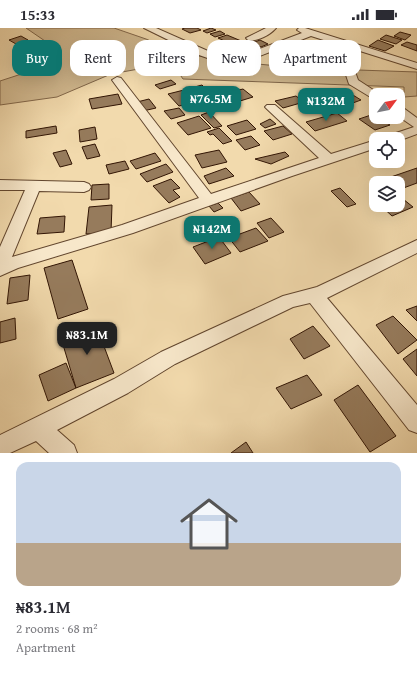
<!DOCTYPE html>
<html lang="en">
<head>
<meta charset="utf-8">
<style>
	:root { --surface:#fff; --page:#f7f7f7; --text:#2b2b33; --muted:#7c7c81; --accent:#0f766e }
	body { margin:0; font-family:"Gentium Book Plus",serif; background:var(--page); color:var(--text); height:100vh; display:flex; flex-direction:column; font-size:15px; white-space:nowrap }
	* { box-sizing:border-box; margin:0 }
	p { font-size:13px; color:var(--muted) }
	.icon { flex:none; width:22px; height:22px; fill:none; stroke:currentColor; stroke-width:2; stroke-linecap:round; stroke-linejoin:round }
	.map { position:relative; height:425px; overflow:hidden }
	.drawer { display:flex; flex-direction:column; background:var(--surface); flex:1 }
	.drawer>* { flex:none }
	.hud { position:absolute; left:12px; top:12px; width:393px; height:36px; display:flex; gap:8px }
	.needle { width:26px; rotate:58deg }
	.tools { position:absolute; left:369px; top:60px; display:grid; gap:8px }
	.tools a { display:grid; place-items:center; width:36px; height:36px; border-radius:8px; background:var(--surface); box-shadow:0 4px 16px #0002; font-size:20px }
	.price { position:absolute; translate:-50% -34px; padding:0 9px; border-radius:8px; background:var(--accent); color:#fff; font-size:13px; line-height:26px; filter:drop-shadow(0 1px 2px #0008) }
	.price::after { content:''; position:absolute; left:50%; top:24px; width:12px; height:9px; margin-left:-6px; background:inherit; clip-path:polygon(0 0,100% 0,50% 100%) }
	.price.selected { background:#222; color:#fff }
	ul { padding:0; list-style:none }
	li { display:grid; align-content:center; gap:8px; height:212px; padding:0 16px }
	li span { display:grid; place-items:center; height:124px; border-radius:12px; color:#555 }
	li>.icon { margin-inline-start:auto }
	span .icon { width:72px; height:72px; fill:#fffc; stroke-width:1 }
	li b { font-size:17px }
	.pill { padding:0 14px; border-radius:12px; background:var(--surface); box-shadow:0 4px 16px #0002; font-size:14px; line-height:36px }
	.pill.selected { background:var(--accent); color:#fff }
	.status { display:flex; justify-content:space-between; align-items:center; height:28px; padding:0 20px; background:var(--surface); direction:ltr }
	.status svg { height:11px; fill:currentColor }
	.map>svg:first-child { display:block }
	.green { fill:#d1b990; stroke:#82674a }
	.building { fill:#967b5c; stroke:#321504 }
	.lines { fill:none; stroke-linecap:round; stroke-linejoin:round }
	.minor-casing { stroke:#62462e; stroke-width:2 }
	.minor { fill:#f7e7ca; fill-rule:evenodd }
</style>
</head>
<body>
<div class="status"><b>15:33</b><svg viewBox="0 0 49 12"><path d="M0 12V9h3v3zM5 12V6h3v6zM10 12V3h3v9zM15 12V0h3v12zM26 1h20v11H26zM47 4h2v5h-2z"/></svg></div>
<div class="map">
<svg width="417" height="425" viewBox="0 0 417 425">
	<rect width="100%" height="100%" fill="#f2daad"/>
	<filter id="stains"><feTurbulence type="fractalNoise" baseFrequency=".005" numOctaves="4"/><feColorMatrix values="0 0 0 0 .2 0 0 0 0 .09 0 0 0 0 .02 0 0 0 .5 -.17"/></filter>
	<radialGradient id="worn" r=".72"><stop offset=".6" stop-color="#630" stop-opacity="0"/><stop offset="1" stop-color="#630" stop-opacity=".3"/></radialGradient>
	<path class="green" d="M26 0H114L146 11 176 24 228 33 298 40 417 44V68L404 69V59L183 51 172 35 111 46 57 69 0 77V53L46 38 45 13Z"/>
	<path class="building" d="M185 0H197L201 2 190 5 182 1Z
		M211 0 216 2 207 5 203 3Z
		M220 3 225 6 215 9 210 6Z
		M400 4 411 7 405 12 394 8Z
		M227 7 246 15 238 19 218 10Z
		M386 7 402 12 396 16 380 11Z
		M21 8 28 12 16 16 9 12Z
		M260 12 268 16 261 19 252 15Z
		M378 12 394 18 385 23 369 18Z
		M26 14 34 18 23 22 16 18Z
		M407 14 417 17V23L401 17Z
		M251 16 259 20 252 23 244 19Z
		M26 29 31 34 24 36 19 32Z
		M171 52 176 56 160 61 155 57Z
		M202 57 211 66 197 70 187 61Z
		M243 61 253 69 240 73 231 64Z
		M184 62 195 74 179 78 168 66Z
		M348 64 361 72 339 80 326 70Z
		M118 66 122 76 92 81 89 71Z
		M296 68 304 74 283 80 275 73Z
		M215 69 223 75 207 80 200 73Z
		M149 71 156 80 143 83 137 74Z
		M179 80 185 87 171 91 164 83Z
		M209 84 222 98 214 100 201 87Z
		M337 85 347 93 315 103 306 94Z
		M374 86 376 89 390 97 375 102 359 91Z
		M199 88 211 100 188 107 177 95Z
		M270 91 276 96 265 100 260 96Z
		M247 92 256 101 236 107 227 98Z
		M56 98 57 105 26 110V103Z
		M283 98 292 106 273 112 264 103Z
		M95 99 97 111 80 114 79 102Z
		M219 100 232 113 223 116 213 106 210 107 207 104Z
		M251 108 260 117 245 122 236 112Z
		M95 116 100 128 87 131 82 119Z
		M66 122 72 136 60 139 53 125Z
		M219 122 227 134 202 140 195 127Z
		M285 124 289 128 271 136 255 131Z
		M155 125 161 133 136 141 130 133Z
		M125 133 129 141 109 146 106 137Z
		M166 136 173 144 147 154 140 146Z
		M226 140 234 148 209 156 204 148Z
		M417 140V155L398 162V155H389L385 151Z
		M171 151 180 160 173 162 180 169 169 175 153 158Z
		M109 156V171L91 172 92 157Z
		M340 160 356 176 347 179 331 163Z
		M249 164 260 176 241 183 231 170Z
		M398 167 413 179 392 188 380 177H398Z
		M218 175 223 180 214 184 209 178Z
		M112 177 111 204 86 206 89 179Z
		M65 188 64 204 37 206 40 190Z
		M271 190 284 204 269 210 257 195Z
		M256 200 268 213 240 224 229 210Z
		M219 209 231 225 205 236 193 219Z
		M72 232 88 281 58 291 44 240Z
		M30 247 28 272 7 276 10 250Z
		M417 278V293L406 282Z
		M393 288 417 312 398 326 376 297Z
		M15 290 16 311 0 315V294Z
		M96 297 114 345 76 360 61 310Z
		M313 298 330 318 304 331 290 311Z
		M417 321V348L403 331Z
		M66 335 76 360 48 373 39 347Z
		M307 347 322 367 291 381 276 360Z
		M358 357 396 408 370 424 334 372Z
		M246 414 253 425H231Z"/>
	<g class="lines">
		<defs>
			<path id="minor" d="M144 0H156L217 27 233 28 246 26 302 5 297 2 299 0H305L417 35V41L360 23 353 38 358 52 381 67H376V71L372 70 349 56 343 38 352 21 311 8 252 31 233 34 216 33 199 27Z
				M266 0H276C270 7 257 14 248 12L246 10Z
				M117 49 121 50 211 166 319 130 267 81 265 79 267 77H275L331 126 376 112V120L292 148 133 205 18 240 0 248V219L25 162H0V152L84 154 89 156 91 159 89 162 84 164 39 163 12 229 122 197 199 170 112 52Z
				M398 78 402 79 417 90V106L398 113V111H386L387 108 414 99 398 88Z
				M417 212V225L327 270 417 377V405L409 402 310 275 293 279 175 336 128 365 57 402 74 417 77 425H49L36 413 10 425H0V407L114 351 161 324 283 268 317 259Z"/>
		</defs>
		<use href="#minor" class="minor-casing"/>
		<use href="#minor" class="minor"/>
	</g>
	<rect width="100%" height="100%" filter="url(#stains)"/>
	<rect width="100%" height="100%" fill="url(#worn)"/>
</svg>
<div class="tools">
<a><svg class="needle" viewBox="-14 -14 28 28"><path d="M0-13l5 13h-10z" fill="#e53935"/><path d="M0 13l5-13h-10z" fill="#7c7c81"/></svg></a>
<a><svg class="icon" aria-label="locate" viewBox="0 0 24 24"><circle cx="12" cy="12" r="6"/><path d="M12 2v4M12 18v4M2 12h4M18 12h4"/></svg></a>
<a><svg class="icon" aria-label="layers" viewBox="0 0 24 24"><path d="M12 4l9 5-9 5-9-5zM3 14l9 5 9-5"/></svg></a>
</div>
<b class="price" style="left:211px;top:92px">₦76.5M</b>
<b class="price" style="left:326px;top:94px">₦132M</b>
<b class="price" style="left:212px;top:222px">₦142M</b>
<b class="price selected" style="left:87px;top:328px">₦83.1M</b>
<div class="hud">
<a class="pill selected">Buy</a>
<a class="pill">Rent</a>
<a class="pill">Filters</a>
<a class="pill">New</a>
<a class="pill">Apartment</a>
</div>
</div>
<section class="drawer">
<ul>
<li><span style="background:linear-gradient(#c9d6e8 65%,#b9a48a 0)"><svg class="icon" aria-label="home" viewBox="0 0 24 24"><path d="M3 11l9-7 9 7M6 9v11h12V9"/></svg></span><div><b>₦83.1M</b><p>2 rooms · 68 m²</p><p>Apartment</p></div></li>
</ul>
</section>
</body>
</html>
